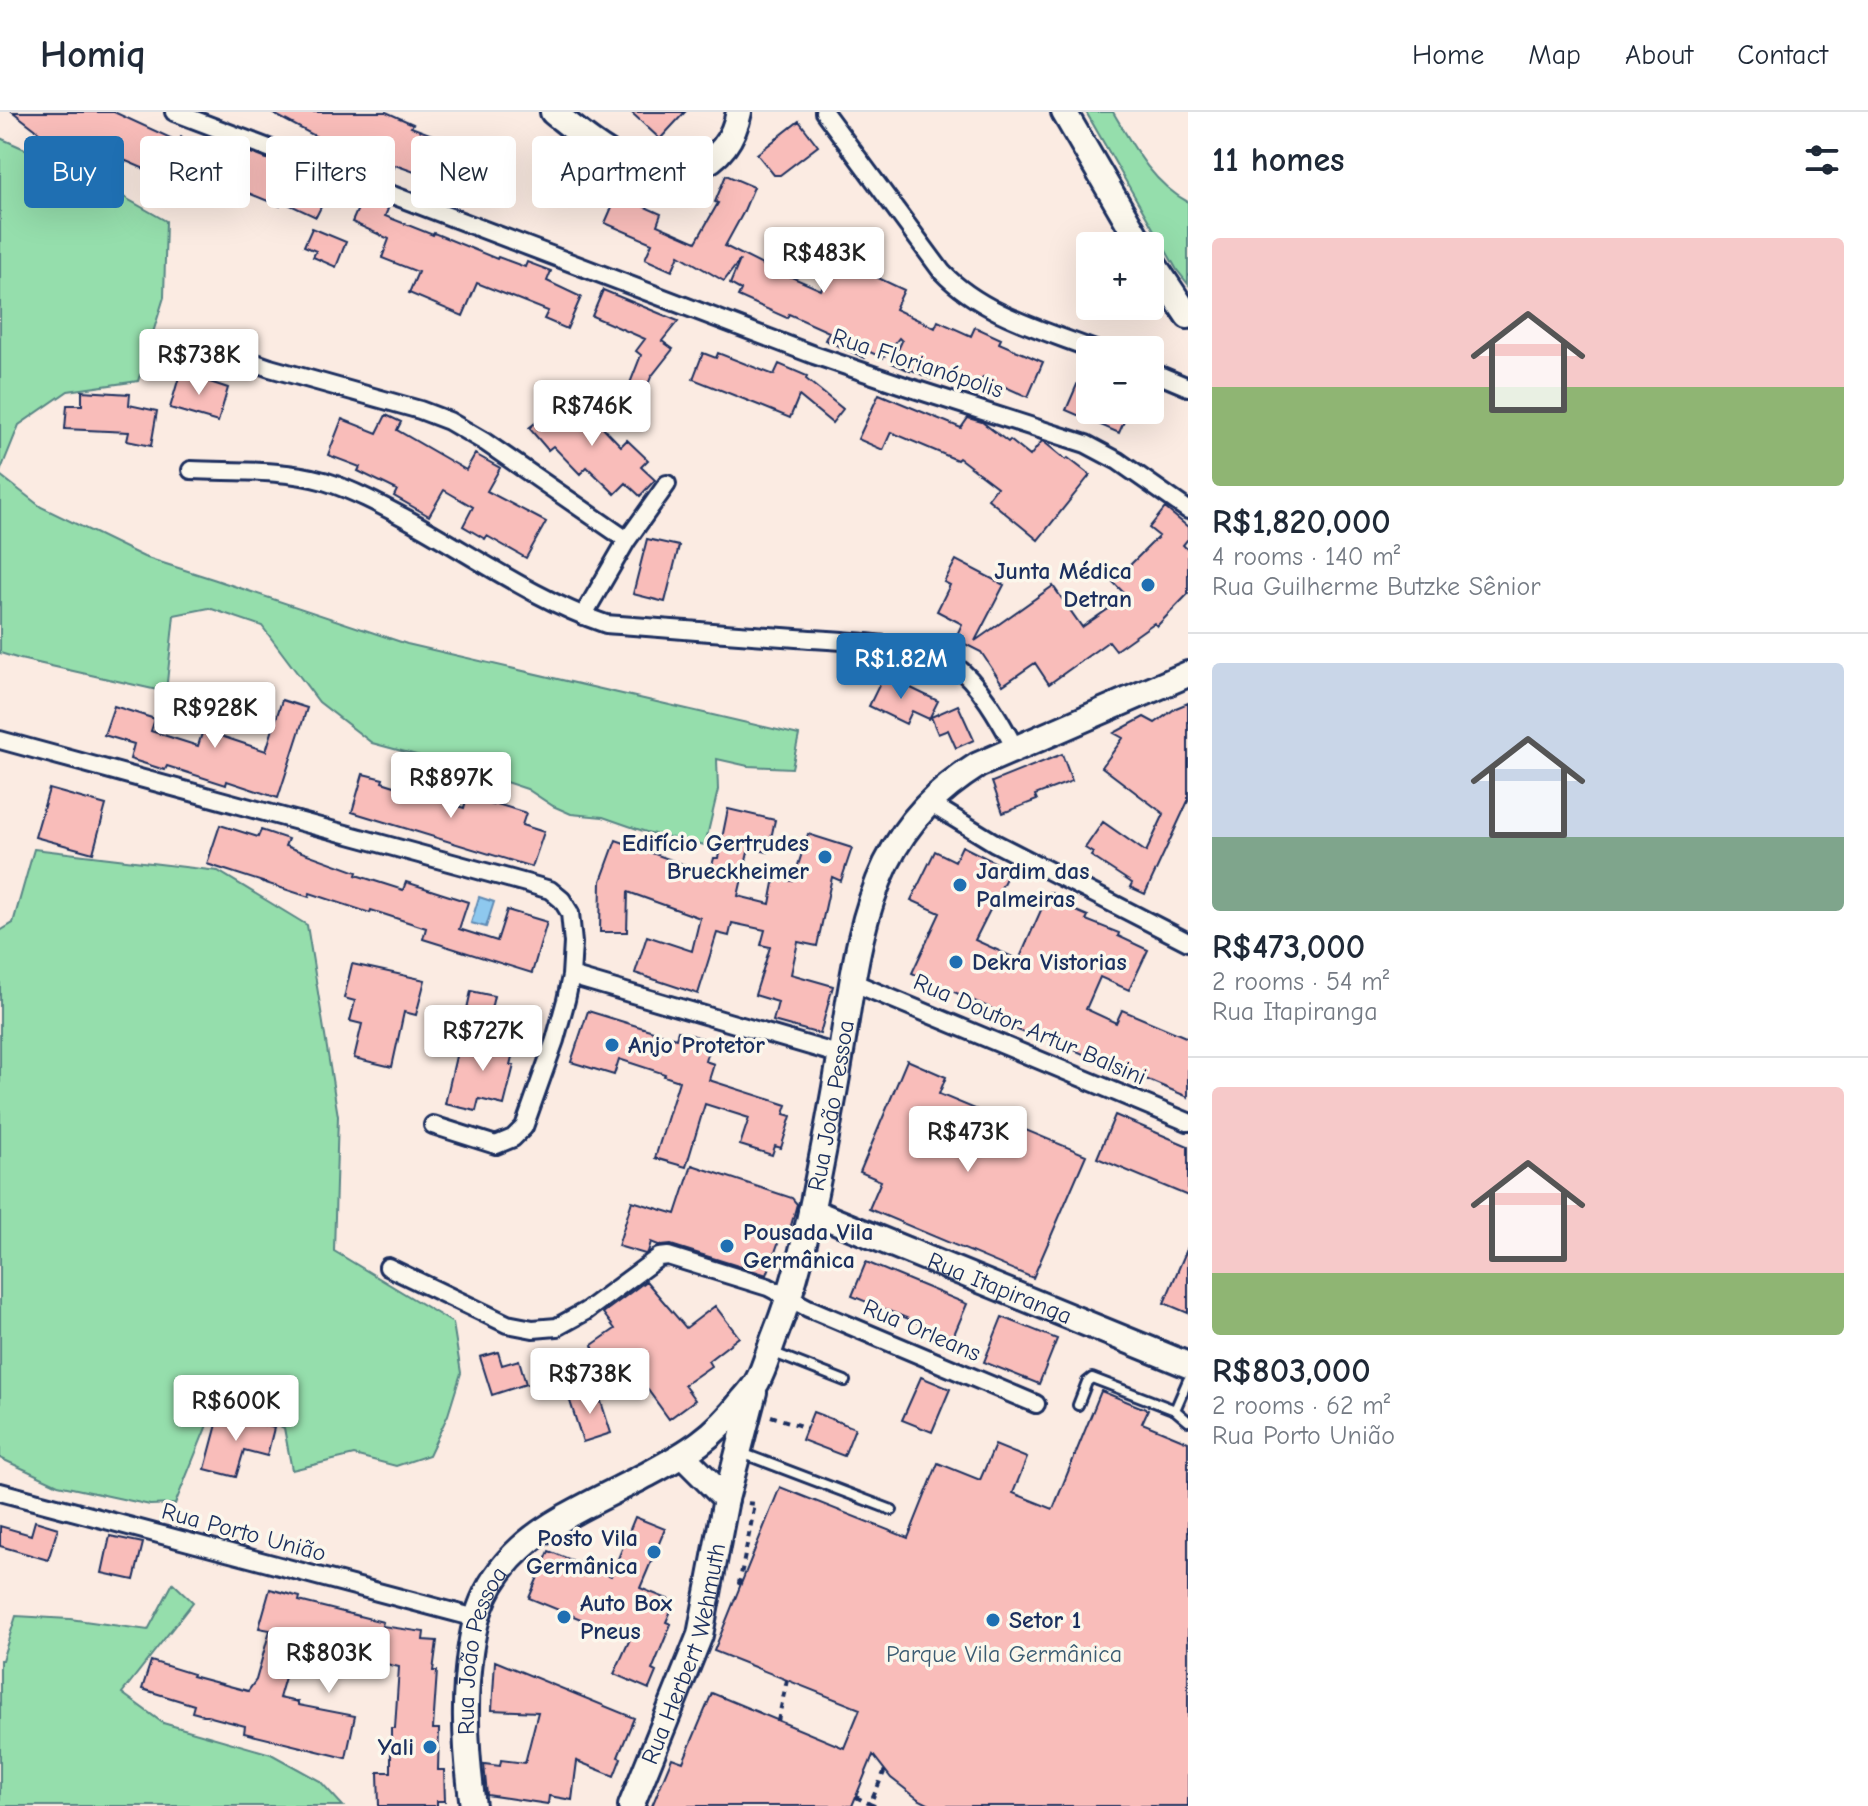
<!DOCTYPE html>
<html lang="en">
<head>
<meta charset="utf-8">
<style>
	:root { --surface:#fff; --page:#f6f6f7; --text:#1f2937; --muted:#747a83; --line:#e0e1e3; --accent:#1f6fb2 }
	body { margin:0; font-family:"Comic Neue",sans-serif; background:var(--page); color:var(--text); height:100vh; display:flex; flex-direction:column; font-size:30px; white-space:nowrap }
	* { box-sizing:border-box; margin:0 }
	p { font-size:26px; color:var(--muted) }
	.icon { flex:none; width:44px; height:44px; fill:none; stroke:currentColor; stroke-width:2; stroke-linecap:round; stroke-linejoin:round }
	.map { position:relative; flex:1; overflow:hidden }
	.details { display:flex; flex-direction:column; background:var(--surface); width:680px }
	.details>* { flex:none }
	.banner { position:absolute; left:24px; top:24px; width:760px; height:72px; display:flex; gap:16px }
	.tools { position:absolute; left:1076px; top:120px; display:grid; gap:16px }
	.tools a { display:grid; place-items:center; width:88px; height:88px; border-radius:8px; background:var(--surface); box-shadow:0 8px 32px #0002; font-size:40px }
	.price { position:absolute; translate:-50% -68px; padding:0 18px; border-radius:8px; background:#fff; color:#222; font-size:26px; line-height:52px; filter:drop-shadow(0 2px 4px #0008) }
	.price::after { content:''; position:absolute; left:50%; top:48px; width:24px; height:18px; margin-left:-12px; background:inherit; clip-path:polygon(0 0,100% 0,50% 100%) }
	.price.on { background:var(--accent); color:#fff }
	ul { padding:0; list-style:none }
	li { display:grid; align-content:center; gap:16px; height:424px; padding:0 24px }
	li+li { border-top:2px solid var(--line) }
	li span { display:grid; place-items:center; height:248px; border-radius:8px; color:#555 }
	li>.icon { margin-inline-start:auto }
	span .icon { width:144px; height:144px; fill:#fffc; stroke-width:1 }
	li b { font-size:34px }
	h2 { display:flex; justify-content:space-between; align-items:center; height:96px; padding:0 24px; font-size:34px }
	.pill { padding:0 28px; border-radius:8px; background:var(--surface); box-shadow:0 8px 32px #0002; font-size:28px; line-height:72px }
	.pill.on { background:var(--accent); color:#fff }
	header { display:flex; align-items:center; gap:48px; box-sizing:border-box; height:112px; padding:0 40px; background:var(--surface); border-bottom:2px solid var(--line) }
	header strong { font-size:38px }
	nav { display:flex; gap:44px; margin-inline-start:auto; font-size:28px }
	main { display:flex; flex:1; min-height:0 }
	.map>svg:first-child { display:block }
	.green { fill:#95deac; stroke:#588685; stroke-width:2 }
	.water { fill:#8ec8ee; stroke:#608bb4; stroke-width:2 }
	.building { fill:#f9bdba; stroke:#1b2f5e; stroke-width:2 }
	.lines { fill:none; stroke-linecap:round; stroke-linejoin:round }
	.lane-casing { stroke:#1b2f5e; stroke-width:14 }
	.street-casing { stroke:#1b2f5e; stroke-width:22 }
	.secondary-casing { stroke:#1b2f5e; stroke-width:30 }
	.path { stroke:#1b2f5e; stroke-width:4; stroke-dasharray:6 6; stroke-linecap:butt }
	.lane { stroke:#fbf7ec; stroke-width:8 }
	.street { stroke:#fbf7ec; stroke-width:16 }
	.secondary { stroke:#fbf7ec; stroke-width:24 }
	.poi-dot { fill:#1f6fb2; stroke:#fbf7ec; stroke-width:3 }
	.labels { text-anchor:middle; stroke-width:7; stroke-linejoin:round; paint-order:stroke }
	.street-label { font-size:24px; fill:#1b2f5e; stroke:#fbf7ec }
	.poi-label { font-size:24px; font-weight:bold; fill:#1b2f5e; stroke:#fbf7ec; text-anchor:start }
	.park-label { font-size:24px; fill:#3a5b72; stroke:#fbf7ec }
</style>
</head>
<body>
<header>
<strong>Homiq</strong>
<nav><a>Home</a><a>Map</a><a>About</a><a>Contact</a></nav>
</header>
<main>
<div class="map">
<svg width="1188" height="1694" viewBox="0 0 1188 1694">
	<rect width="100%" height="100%" fill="#fbebe2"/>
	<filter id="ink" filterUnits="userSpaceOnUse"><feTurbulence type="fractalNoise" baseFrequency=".0125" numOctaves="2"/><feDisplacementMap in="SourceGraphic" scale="16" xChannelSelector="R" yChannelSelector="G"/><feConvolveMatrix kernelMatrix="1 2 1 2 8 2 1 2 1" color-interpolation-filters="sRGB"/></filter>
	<g filter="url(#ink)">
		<path class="green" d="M1086 0H1113C1133 34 1152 71 1188 90V172L1177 158Z
			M0 26 90 66 166 109 164 185 138 269 68 279 19 313 0 360Z
			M0 363 41 395 144 445 213 467 407 532 799 623 792 656 748 654 717 647 718 678 705 733 646 720 603 705 571 702 553 694 527 677 457 654 372 631 319 590 262 514 209 496 174 503 166 580 20 547 0 541Z
			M34 737 218 759 307 813 338 1004 334 1139 453 1211 461 1261 448 1303 429 1343 396 1354 354 1343 292 1358 284 1316 245 1296 211 1303 175 1392 150 1393 58 1373 0 1346V819L13 811Z
			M173 1471 193 1490 122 1581 163 1611 271 1642 320 1669 343 1694H0V1548H2L16 1504 70 1507 148 1518Z"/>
		<path class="water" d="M479 785 494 790 486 815 471 811Z"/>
		<path class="building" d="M13 0H114L179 30 181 25 212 40 216 34 230 42 235 35 272 49 295 58 292 65 328 81 316 105 282 89 280 94 241 78 238 83 199 57 185 86 157 72 161 64 103 39 86 60 46 30 48 27Z
			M270 0H386L413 12 411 15 459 33 445 71 395 53 392 58 344 37 343 39Z
			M631 0H685L660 27Z
			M799 9 818 34 780 63H774L757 42Z
			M609 59 631 69 644 73 636 91 661 102 657 113 696 130 718 91 715 90 726 63 754 75 743 101 725 134 768 156 783 123 803 132 789 164 821 178 836 146 904 178 895 197 935 216 938 209 971 224 975 215 1001 227 999 231 1043 250 1028 285 983 265 979 273 952 260 950 263 936 256 931 267 910 257V259L892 251 902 229 899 226 883 246 868 239 865 246 825 228 829 220 789 202 787 206 738 184 741 178 730 172 740 148 724 169 679 143 672 159 645 147 652 131 605 111 619 79 604 72Z
			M363 85 388 97 385 104 433 123 434 121 497 147 498 145 525 155 527 150 551 159 547 169 581 185 567 217 544 207 548 199 477 171 463 204 409 181 418 160 382 146 389 127 352 110Z
			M312 116 346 130 336 155 313 145 316 139 304 134Z
			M603 178 678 209 662 229 673 237 651 265 645 280 629 274 641 243 636 239 645 227 592 204Z
			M703 241 716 246 718 241 774 263 779 252 807 264 806 267 843 297 832 311 799 284 790 306 761 294 693 267Z
			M1088 247 1090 248V298H1129L1119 321 1066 298Z
			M181 258 208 266 207 269 228 276 218 310 170 296Z
			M82 279 130 282 129 293 157 299 151 334 127 329 129 320 65 317 67 293H82Z
			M879 282 961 316 968 306 982 310 1008 330 1010 328 1030 344 1042 329 1044 330 1066 348 1068 346 1090 363 1038 428 988 387 997 375 959 346 957 348 891 320 883 338 858 327Z
			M569 284 591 311 595 307 621 334 627 328 648 348 641 355 655 368 640 384 626 371 615 382 587 355 580 362 553 334 548 338 529 316Z
			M386 303 401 310 397 318 466 358 475 342 500 356 487 379 546 410 526 446 487 424 485 427 463 414 473 395 444 378 429 404 394 384 397 378 358 359 360 355 328 343 342 307 377 321Z
			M1165 396 1188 415V427L1183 433 1188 438V482L1157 514 1154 511 1116 538 1109 529 1049 572 1035 551 1003 573 981 540 955 527 962 512 937 499 950 473 944 470 956 448 1004 473 975 529 1053 474 1082 515 1127 484 1113 470 1159 424 1149 416Z
			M647 427 679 434 665 490 633 482Z
			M884 563 938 589 929 607 912 599 906 612 869 594Z
			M282 588 307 596 278 686 227 669 226 673 167 654 165 658 130 647 134 632 104 623 114 594 155 607 151 619 198 634 203 618 266 639Z
			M1188 591V689L1145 782 1130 775 1132 771 1091 744 1093 741 1085 736 1103 710 1146 740 1164 702 1102 655 1123 626 1114 621 1144 605 1155 611 1176 596Z
			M958 593 974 628 956 636 948 618 938 622 931 605Z
			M1062 642 1072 669 1035 683 1037 688 1003 701 992 670Z
			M363 662 383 667 382 670 464 696 467 685 493 693 494 691 526 701 522 713 544 720 532 755 352 700Z
			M49 677 106 693 93 741 35 725Z
			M728 697 775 708 768 740 749 736 738 784 770 792 775 766 793 769 808 722 852 736 841 769 832 765 817 834 798 830 791 862 833 874 820 922 773 909 778 890 755 883 770 835 761 833 765 818 732 811 729 824 717 821 698 882 635 861 647 824 692 839 700 806 628 780 627 820H600L601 769 616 728 710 762 714 746H718Z
			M220 713 258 725 261 718 288 727 285 734 357 760 356 763 403 778 406 770 468 790 459 817 497 829 507 798 547 810 532 861 423 827 426 816 371 798 370 801 310 781 309 785 207 752Z
			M962 734 1010 758 975 828 1019 848 1049 780 1065 787 1062 793 1088 804 1086 808 1119 821 1118 824 1148 838 1129 878 1100 865 1086 897 1116 911 1122 898 1188 926V985L1141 965 1143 962 1101 944 1099 949 1029 918 1027 922 997 909 1001 901 912 861 940 801 911 788 935 739 955 749Z
			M352 852 425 868 416 903 404 900 392 955 354 946 362 912 350 909 355 889 344 886Z
			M471 879 494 884 489 906 466 901Z
			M588 899 676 926 678 919 711 929 705 949 714 952 709 968 787 993 784 1002 791 1004 781 1036 775 1034 772 1043 740 1033 749 1006 705 992 686 1055 655 1046 679 969 664 964 665 962 619 947 614 963 571 950Z
			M486 917 517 924 510 953H514L504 993 479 987 476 999 445 992 457 940 479 945Z
			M907 948 946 965 939 982 1086 1043 1033 1166 869 1097 881 1069 860 1060Z
			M1115 1003 1188 1034V1084L1097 1046Z
			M692 1053 792 1086 797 1092 787 1128 780 1126 767 1163 671 1133 661 1134 651 1130 648 1140 645 1142 618 1134 632 1089 676 1102Z
			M1188 1135V1201L1164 1191Z
			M866 1150 967 1192 953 1225 852 1184Z
			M646 1169 686 1216 715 1194 739 1225 708 1249 711 1254 684 1273 695 1288 669 1307 632 1256 608 1274 592 1233 615 1217 603 1201Z
			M1002 1205 1057 1227 1039 1272 984 1250Z
			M498 1240 502 1253 519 1248 526 1272 492 1283 480 1245Z
			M921 1265 950 1277 932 1320 902 1308Z
			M597 1277 611 1321 583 1330 569 1286Z
			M1101 1279 1148 1298 1142 1311 1188 1330V1694H932L918 1687 891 1666 873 1643 852 1694H652L672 1646 683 1650 712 1581 844 1636 860 1597 714 1539 780 1375 908 1426 938 1351 980 1368 995 1333 1027 1346 1013 1381 1053 1397Z
			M813 1300 855 1316 844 1344 802 1328Z
			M220 1301 274 1316 267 1344 244 1338 236 1365 205 1357Z
			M635 1405 665 1417 640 1476 675 1490 666 1510 671 1512 652 1558 656 1560 649 1577 614 1562 630 1527 529 1486 549 1439 611 1464Z
			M35 1409 58 1416 48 1448 0 1434V1414L31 1423Z
			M110 1424 143 1431 134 1468 102 1461Z
			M270 1477 300 1485 299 1489 383 1510 382 1514 424 1520 423 1528 437 1529 433 1559H437L433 1617H439L438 1658H444L445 1689H437V1694H379L378 1660H391V1616H395L399 1555 374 1549 373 1538 368 1537 366 1547 342 1541 343 1538 296 1527 279 1586 298 1590V1593L355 1604 346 1646 244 1621 245 1614 192 1600 194 1593 142 1577 151 1549 193 1562 192 1564 248 1579 256 1568 270 1518 259 1516Z
			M495 1549 634 1606 618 1645 621 1646 614 1664 577 1649 572 1688 549 1684 548 1692 487 1683 484 1652 500 1654 501 1648 525 1651 538 1600 492 1598Z"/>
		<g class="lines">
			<defs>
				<path id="lane" d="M774 1241 845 1269
					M1188 1268 1175 1298 1188 1309
					M1078 1293 1087 1270 1092 1266 1175 1298
					M739 1340 892 1398"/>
				<path id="street" d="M174 0 814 243 908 275 1086 332 1118 349 1188 398
					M824 0 942 160C982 202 1043 218 1095 238
					M199 231 270 256 420 298 449 309 485 330 627 428 583 504
					M1150 259 1188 275
					M191 358C235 360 282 357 324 369 353 378 381 393 407 407 473 443 535 488 606 512 670 517 733 522 796 526 835 529 922 531 953 552 979 570 1000 608 1015 636
					M627 428 667 372
					M0 628 526 771 550 778 562 788 570 801 573 831 571 864 566 888 555 928 524 1015 513 1026 496 1033 433 1013
					M928 690 995 731 1188 830
					M571 864 841 943
					M852 870 1188 1010
					M388 1155 507 1212 533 1217 557 1215 586 1199 659 1145 668 1144 768 1175 808 1196 1036 1292
					M0 1380 476 1506"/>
				<g id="secondary">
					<path d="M553 0C592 31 642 77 695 56 720 47 734 25 739 0"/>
					<path d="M1064 0 1142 134"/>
					<path d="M1150 147 1188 204"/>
					<path id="s1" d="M811 1099 1188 1253"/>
					<path d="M683 1344 726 1387"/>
					<path id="s2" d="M473 1694C467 1652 464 1612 467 1570 471 1516 479 1474 521 1436 553 1406 611 1382 650 1361 689 1340 714 1325 742 1289 747 1283 753 1277 757 1270 765 1256 769 1238 775 1223 796 1171 808 1117 819 1061 828 1015 837 968 844 921 853 864 861 804 886 752 908 708 937 679 978 653L1188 562"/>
					<path id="s3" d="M631 1694 700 1523 726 1387 754 1280"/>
				</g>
			</defs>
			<use href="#lane" class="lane-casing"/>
			<use href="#street" class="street-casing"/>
			<use href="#secondary" class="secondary-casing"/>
			<path class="path" d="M771 1304 807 1316
				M741 1472 739 1471 741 1463 755 1392 747 1391
				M778 1609 787 1568
				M856 1685 870 1692
				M875 1694 870 1692 885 1658"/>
			<use href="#lane" class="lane"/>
			<use href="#street" class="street"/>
			<use href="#secondary" class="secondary"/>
		</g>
	</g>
	<g class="poi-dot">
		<circle cx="1148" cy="473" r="8"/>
		<circle cx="825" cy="745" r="8"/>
		<circle cx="960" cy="773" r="8"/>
		<circle cx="956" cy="850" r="8"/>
		<circle cx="612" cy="933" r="8"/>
		<circle cx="727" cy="1134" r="8"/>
		<circle cx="654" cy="1440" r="8"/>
		<circle cx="564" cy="1505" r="8"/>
		<circle cx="993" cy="1508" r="8"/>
		<circle cx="430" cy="1635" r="8"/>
	</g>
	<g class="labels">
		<g class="street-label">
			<text transform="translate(918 251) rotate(18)" y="8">Rua Florianópolis</text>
			<text transform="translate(1030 917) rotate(23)" y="8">Rua Doutor Artur Balsini</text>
			<text dy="8" stroke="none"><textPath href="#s2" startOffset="852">Rua João Pessoa</textPath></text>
			<text dy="8" stroke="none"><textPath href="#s1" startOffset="204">Rua Itapiranga</textPath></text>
			<text transform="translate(922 1218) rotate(23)" y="8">Rua Orleans</text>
			<text transform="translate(244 1420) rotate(15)" y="8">Rua Porto União</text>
			<text dy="8" stroke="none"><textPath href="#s2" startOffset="158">Rua João Pessoa</textPath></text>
			<text dy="8" stroke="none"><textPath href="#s3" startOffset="162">Rua Herbert Wehmuth</textPath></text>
		</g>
		<g class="poi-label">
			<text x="1132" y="467" text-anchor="end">Junta Médica<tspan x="1132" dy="28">Detran</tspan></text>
			<text x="809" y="739" text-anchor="end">Edifício Gertrudes<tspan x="809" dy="28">Brueckheimer</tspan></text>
			<text x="976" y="767">Jardim das<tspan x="976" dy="28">Palmeiras</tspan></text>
			<text x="972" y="858">Dekra Vistorias</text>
			<text x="628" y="941">Anjo Protetor</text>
			<text x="743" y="1128">Pousada Vila<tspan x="743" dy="28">Germânica</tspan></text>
			<text x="638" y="1434" text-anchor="end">Posto Vila<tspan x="638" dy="28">Germânica</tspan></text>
			<text x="580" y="1499">Auto Box<tspan x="580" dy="28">Pneus</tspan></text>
			<text x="1009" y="1516">Setor 1</text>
			<text x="414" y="1643" text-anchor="end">Yali</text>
		</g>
		<g class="park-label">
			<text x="1004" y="1550">Parque Vila Germânica</text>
		</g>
	</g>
</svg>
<div class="tools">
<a>+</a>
<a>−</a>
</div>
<b class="price" style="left:824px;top:183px">R$483K</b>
<b class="price" style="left:199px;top:285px">R$738K</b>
<b class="price" style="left:592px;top:336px">R$746K</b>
<b class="price on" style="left:901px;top:589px">R$1.82M</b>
<b class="price" style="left:215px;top:638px">R$928K</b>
<b class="price" style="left:451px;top:708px">R$897K</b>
<b class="price" style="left:483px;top:961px">R$727K</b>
<b class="price" style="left:968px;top:1062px">R$473K</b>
<b class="price" style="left:590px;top:1304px">R$738K</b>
<b class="price" style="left:236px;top:1331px">R$600K</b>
<b class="price" style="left:329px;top:1583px">R$803K</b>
<div class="banner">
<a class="pill on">Buy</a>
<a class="pill">Rent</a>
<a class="pill">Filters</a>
<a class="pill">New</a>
<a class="pill">Apartment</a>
</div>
</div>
<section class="details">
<h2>11 homes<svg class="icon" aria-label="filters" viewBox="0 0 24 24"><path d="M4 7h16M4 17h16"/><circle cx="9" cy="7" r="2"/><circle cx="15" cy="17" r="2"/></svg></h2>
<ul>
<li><span style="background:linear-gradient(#f6c9c9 60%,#8fb573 0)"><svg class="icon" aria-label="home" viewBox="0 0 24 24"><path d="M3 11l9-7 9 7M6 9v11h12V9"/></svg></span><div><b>R$1,820,000</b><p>4 rooms · 140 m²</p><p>Rua Guilherme Butzke Sênior</p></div></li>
<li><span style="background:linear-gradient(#c9d6e8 70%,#7fa58c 0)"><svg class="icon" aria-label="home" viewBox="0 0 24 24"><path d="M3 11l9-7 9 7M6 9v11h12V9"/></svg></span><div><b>R$473,000</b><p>2 rooms · 54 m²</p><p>Rua Itapiranga</p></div></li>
<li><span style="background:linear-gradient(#f6c9c9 75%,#8fb573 0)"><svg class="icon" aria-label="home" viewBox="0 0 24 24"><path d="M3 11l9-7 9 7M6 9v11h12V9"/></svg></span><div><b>R$803,000</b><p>2 rooms · 62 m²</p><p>Rua Porto União</p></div></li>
</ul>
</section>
</main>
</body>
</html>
